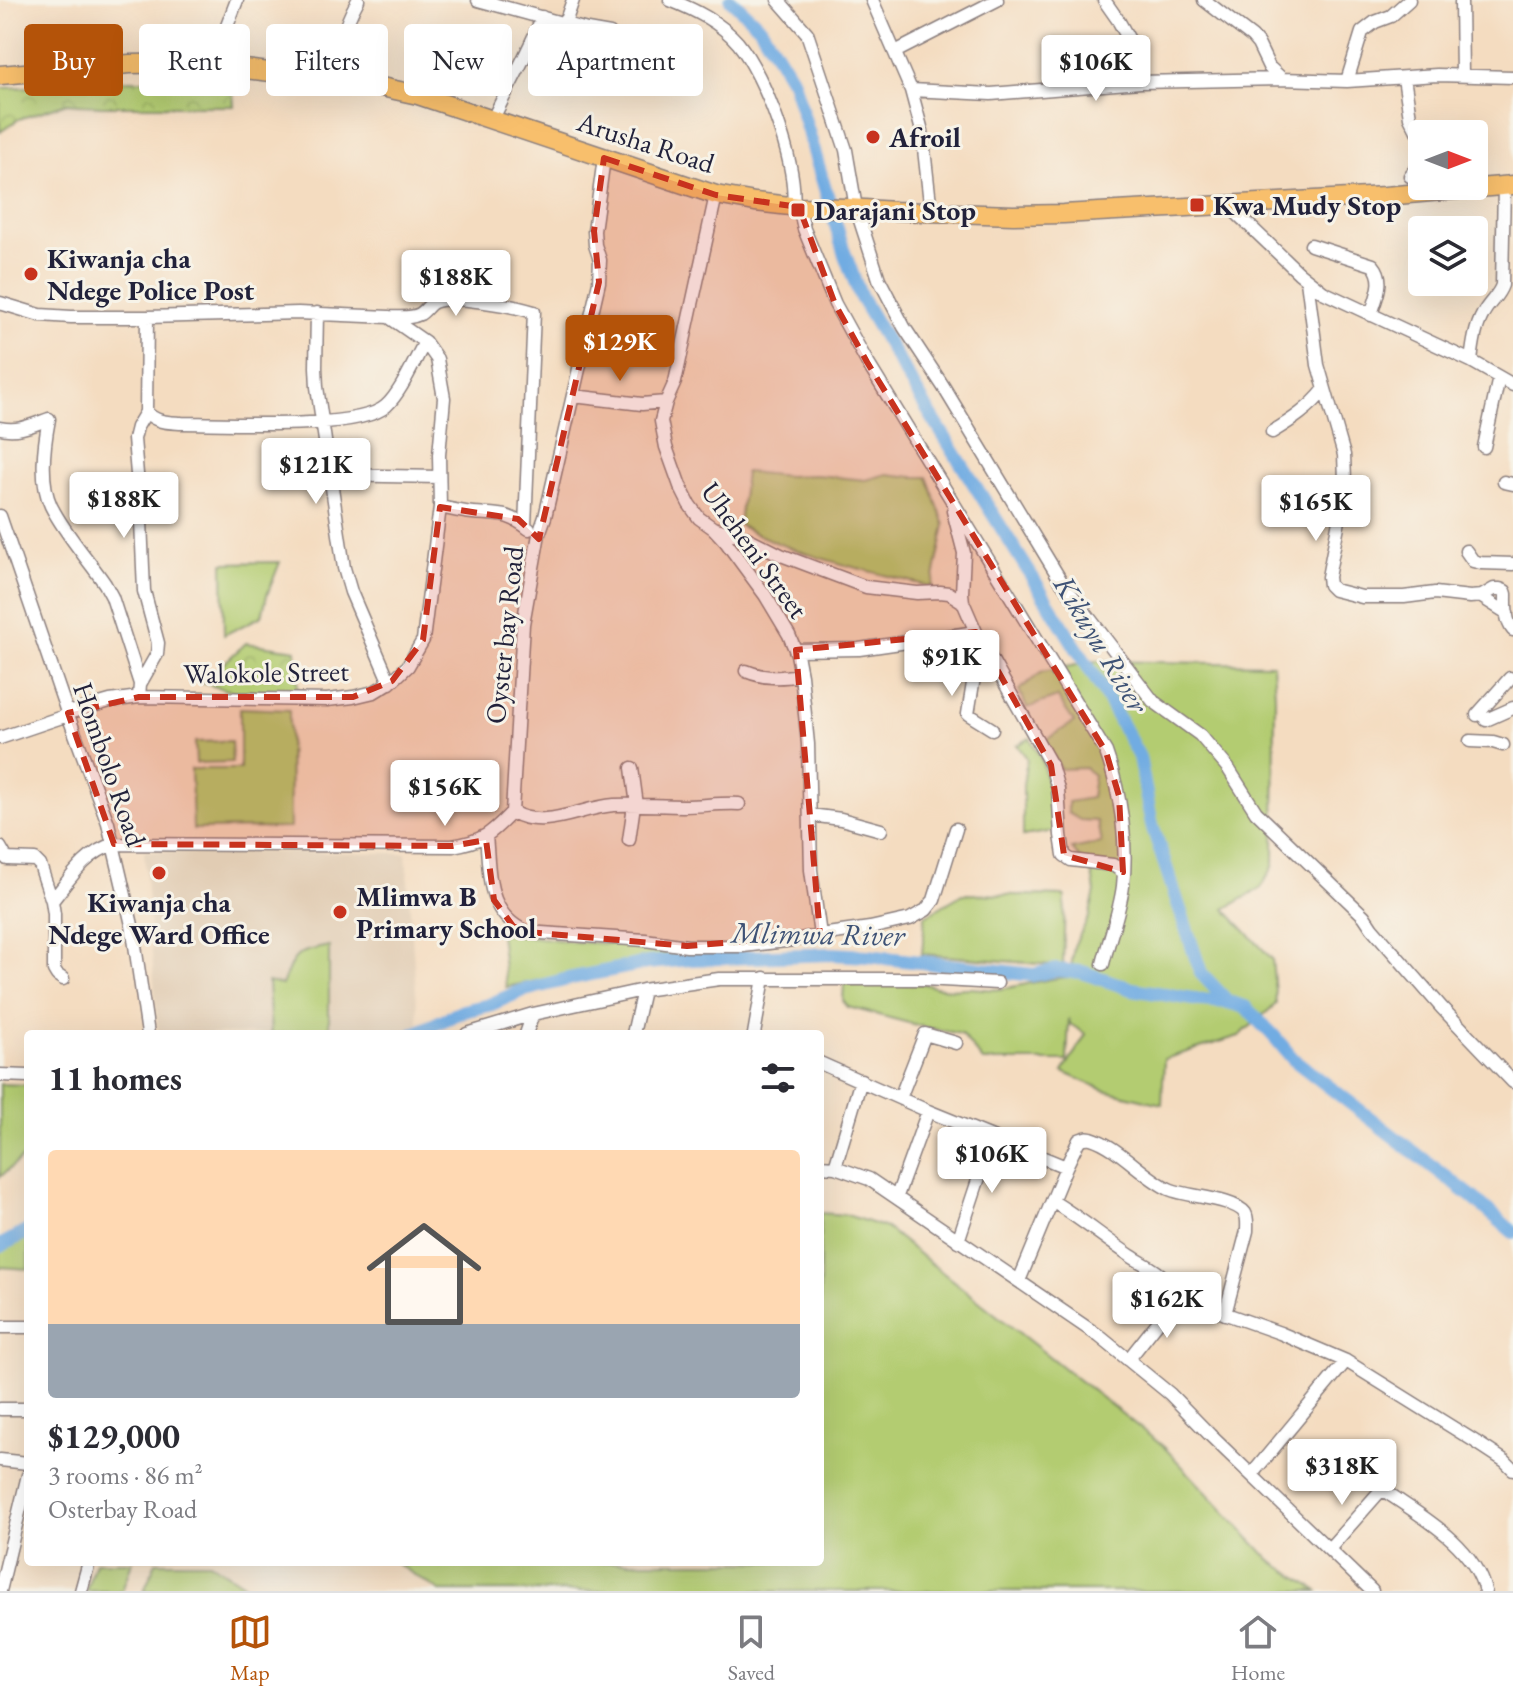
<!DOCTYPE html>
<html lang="en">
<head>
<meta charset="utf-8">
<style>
	:root { --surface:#fff; --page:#f2f2f3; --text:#2b2b33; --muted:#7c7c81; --line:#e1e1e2; --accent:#b45309 }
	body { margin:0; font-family:"EB Garamond",serif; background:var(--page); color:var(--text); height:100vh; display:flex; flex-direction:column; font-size:30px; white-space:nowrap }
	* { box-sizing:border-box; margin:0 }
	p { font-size:26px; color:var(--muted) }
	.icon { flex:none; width:44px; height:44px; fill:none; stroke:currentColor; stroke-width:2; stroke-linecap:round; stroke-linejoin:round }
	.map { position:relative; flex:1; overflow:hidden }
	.details { position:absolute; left:24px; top:1030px; width:800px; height:536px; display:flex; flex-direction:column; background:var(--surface); border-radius:8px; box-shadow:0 8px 32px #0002 }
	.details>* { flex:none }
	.guide { position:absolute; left:24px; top:24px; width:800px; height:72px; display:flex; gap:16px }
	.needle { width:52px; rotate:90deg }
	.buttons { position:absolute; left:1408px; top:120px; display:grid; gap:16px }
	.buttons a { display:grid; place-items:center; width:80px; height:80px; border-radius:8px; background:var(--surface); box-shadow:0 8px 32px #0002; font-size:40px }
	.price { position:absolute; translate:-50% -68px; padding:0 18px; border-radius:8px; background:#fff; color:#222; font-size:26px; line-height:52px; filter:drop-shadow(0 2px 4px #0008) }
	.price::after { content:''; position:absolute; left:50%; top:48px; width:24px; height:18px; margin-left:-12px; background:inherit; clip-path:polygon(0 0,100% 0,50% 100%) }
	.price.current { background:var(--accent); color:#fff }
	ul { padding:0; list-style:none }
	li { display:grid; align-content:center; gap:16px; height:424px; padding:0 24px }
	li span { display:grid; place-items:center; height:248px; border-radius:8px; color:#555 }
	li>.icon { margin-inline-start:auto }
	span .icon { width:144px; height:144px; fill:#fffc; stroke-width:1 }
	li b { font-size:34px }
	h2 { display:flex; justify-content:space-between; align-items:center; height:96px; padding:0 24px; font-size:34px }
	.pill { padding:0 28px; border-radius:8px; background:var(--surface); box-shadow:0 8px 32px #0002; font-size:28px; line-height:72px }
	.pill.current { background:var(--accent); color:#fff }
	.dock { display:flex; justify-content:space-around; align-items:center; height:112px; border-top:2px solid var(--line); background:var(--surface); font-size:22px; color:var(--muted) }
	.dock a { display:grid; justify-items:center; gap:4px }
	.dock .current { color:var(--accent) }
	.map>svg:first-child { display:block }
	.built { fill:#e1ccb3 }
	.green { fill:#b3cc71; stroke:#6a7756; stroke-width:2 }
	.park { fill:url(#park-crowns); stroke:#6a7756; stroke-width:2 }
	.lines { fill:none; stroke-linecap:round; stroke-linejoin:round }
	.river { stroke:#71ace2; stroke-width:14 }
	.minor-casing { stroke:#8b7f7e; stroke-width:15 }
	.highway-casing { stroke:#8b7f7e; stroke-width:21 }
	.minor { stroke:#fff; stroke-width:12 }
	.highway { stroke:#f8bf6c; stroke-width:18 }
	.marked { fill:#c8321e; fill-opacity:0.2; stroke:#c8321e; stroke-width:6; stroke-dasharray:16 10; stroke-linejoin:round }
	.poi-dot { fill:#c8321e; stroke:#f7f3e8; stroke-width:3 }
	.labels { text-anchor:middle; stroke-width:6; stroke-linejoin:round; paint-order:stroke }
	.poi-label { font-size:28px; font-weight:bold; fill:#22223b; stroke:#f7f3e8; text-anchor:start }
	.street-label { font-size:28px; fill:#22223b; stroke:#f7f3e8 }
	.water-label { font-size:30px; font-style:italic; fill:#3e5275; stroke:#f7f3e8 }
</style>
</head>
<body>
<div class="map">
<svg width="1513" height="1591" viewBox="0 0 1513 1591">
	<defs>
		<pattern id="park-crowns" width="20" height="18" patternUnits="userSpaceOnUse" patternTransform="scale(2)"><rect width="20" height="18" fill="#b3cc71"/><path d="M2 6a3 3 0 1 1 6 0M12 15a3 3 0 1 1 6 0" fill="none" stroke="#9aaf63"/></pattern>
	</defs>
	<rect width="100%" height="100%" fill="#f7f3e8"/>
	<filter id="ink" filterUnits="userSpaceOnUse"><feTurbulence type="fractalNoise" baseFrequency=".0125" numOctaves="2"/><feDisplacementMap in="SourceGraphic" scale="16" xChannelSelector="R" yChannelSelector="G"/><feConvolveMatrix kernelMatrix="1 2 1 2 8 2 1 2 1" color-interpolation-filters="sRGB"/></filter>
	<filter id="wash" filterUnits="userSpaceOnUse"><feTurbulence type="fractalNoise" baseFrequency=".006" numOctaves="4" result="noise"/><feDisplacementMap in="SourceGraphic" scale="32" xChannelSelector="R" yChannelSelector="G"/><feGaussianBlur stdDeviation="1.8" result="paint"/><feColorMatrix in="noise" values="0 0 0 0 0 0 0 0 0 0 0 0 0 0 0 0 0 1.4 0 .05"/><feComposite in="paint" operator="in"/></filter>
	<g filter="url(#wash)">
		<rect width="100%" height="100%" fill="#f4dcc0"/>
		<path class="built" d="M144 851 406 853 419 1034H158Z"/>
		<path class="green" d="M745 472 788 476 816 475 866 480 887 474 913 477H927L945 525 932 587C867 570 798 557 739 525Z
			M280 562 267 595 262 616 224 635 223 563Z
			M1096 661 1273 664 1275 696 1274 865 1261 888 1225 909 1272 959 1276 1004 1239 1036 1164 1059 1162 1104 1104 1090 1063 1072 1086 1034 1070 1024 1069 1018 1067 1061H983L961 1034 924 1027 848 1007 843 1001 844 983 925 984C940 990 952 989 969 988 979 988 990 991 1000 989 1025 986 1045 978 1070 977L1074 946 1089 917 1095 892 1092 873 1072 849 1101 843 1097 821 1080 820 1068 813V802L1091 798 1094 775 1085 768 1060 769 1046 740 1074 722 1057 697 1027 708 1019 690 1042 672Z
			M240 708 289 710 290 828 193 829 191 769H240Z
			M1030 738 1042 761 1053 808 1055 831 1023 836V785L1027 758 1017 745Z
			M231 741 232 762 196 763 195 742Z
			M963 894 1065 896 1063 966 922 954 925 916Z
			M500 933 577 942 636 945 678 950V956L626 963 506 987Z
			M329 946V1034H271L268 982 282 985C295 952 295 953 329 946Z
			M0 1084 28 1085V1153L0 1177Z
			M820 1213 847 1215 886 1228 1164 1447 1270 1560 1318 1591H440L394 1562H820Z
			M28 1238V1269L0 1267V1252Z
			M95 1562H132L122 1591H86Z
			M156 1562H209L254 1591H144Z"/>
		<path class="park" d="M232 79 234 106H100L67 103 19 119 0 132V88L33 87 52 81Z
			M246 643 296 650 298 695 235 692 202 683Z"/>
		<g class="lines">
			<path class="river" d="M731 0 760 27 793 81 844 252 861 298 924 404 1104 692 1139 757 1152 825 1201 973 1228 1002 1245 1007 1273 1035 1293 1059 1471 1196 1513 1232
				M414 1034 463 1011 489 1005 521 991 572 978 647 963 691 959 832 954 868 956 1033 975 1056 970 1082 972 1132 989 1200 1000 1228 1002
				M0 1246 28 1231"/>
		</g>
	</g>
	<g filter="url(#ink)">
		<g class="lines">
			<defs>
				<path id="minor" d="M478 0 587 30 610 34
					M670 0C695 10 720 22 738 43 765 76 798 165 793 207
					M778 0 807 33 846 150 856 208 879 279 904 327 943 386 1061 581 1153 701 1200 735 1228 768 1256 812 1364 916 1372 928 1442 1008 1513 1082
					M872 0 911 90 922 131 931 212
					M1104 0 1118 20 1138 56 1140 82
					M1204 0 1252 37 1258 44 1269 67 1282 79
					M1461 2 1462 75
					M565 23 573 0
					M895 52 997 0
					M212 65 237 0
					M1404 78 1410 117 1420 137 1421 150 1419 164 1410 176
					M338 79C339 47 342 29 358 0
					M1347 81 1362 32 1375 22 1391 16 1409 0
					M911 90 991 94 1140 82 1282 79 1347 81 1437 75 1513 77
					M492 121C508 86 529 53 542 17
					M716 195 675 382 666 402 661 421 666 447 680 486 689 504 699 518 713 528 726 542 765 595 789 635 797 654 801 675 808 744 811 870 820 935
					M1228 205 1299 273 1323 292 1471 361 1513 385
					M799 207 804 229 835 304 867 362 1106 752C1121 794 1128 842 1123 886 1120 911 1109 939 1103 964
					M1311 245 1373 265C1386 280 1376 297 1371 315
					M1307 280 1318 365 1344 455 1345 480 1342 505 1328 577 1329 585 1334 590 1362 597H1404L1435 593 1470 597 1482 596 1494 589H1500L1505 591 1506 594C1506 607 1505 620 1513 630
					M0 303 40 315 71 317H147L298 313 389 317 425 342 437 359 444 398 439 455 440 507 423 640 408 666 392 681 374 692 353 697 327 700 139 697 110 701 68 713
					M317 313 316 367 317 387 344 568 351 592 390 683
					M147 317 146 412C157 423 168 422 182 423 223 423 359 431 386 406 402 391 414 361 425 342
					M389 317C399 317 410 319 420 314 425 311 429 304 434 302 452 294 514 306 534 312L525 526
					M1471 361C1473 345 1475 328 1483 314 1488 303 1498 297 1502 285L1504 185
					M573 396 642 404 666 402
					M49 419C44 445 39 481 51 506 65 534 88 559 105 584L112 597 140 684 139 697
					M0 428C19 432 32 425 49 419
					M1272 432C1292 420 1310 408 1324 390
					M1484 447 1499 377
					M331 475 439 477
					M1504 482 1513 484
					M440 507C450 509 462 512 473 513 498 515 508 512 529 529
					M953 511 964 553 962 593 963 602 976 632 1051 765 1058 789 1061 835 1064 855 1071 860 1113 865 1123 872
					M0 516 68 715 108 823 132 925 148 1034
					M713 528 745 537 781 555 866 587 917 593 940 592 949 593 963 602
					M1466 551 1473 561 1481 563 1513 564
					M1480 596 1507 613
					M967 633 975 671 968 714 992 729
					M795 650 859 649 976 632
					M746 671C765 679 781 678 801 675
					M140 684 157 654 158 643 144 591 141 521 134 439 137 427 146 412
					M1477 715 1510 678
					M1486 720 1513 708
					M0 738 68 715
					M1470 741 1493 742 1503 745
					M632 768 637 805
					M512 812C544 831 581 807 614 805 637 804 660 806 683 806 702 806 720 803 739 804
					M810 815 841 819 881 830
					M486 836C490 875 486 914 527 932L645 940 687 946H743L794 940 820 935 870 928 910 919 926 910 934 900 956 829
					M629 840 634 805
					M0 847 7 859 35 860 40 865 52 901 54 914V970L57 975 63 979
					M52 901C69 880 86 852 114 844L452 846C483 841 491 834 512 812L523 624 539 534 545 517 599 282 600 260 595 245 594 231 604 158
					M467 1034 533 1014 643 990 719 979H924L997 983
					M526 1034 533 1014
					M633 1034 643 990
					M754 1034 764 978
					M820 1063 928 1111 1066 1167 1019 1281
					M0 1075 28 1076
					M900 1098 925 1034 956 1043
					M820 1166 835 1167 869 1179 1099 1336 1170 1394 1210 1435 1372 1591
					M835 1167 861 1080
					M1066 1167 1079 1140C1084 1138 1086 1137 1091 1138 1118 1146 1143 1177 1169 1189 1187 1197 1234 1198 1245 1213 1248 1218 1247 1225 1247 1231L1225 1314
					M897 1196 928 1111
					M1052 1201C1080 1218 1104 1238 1131 1256 1141 1263 1154 1268 1163 1277 1169 1283 1172 1291 1178 1297L1280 1333 1346 1361 1476 1442 1505 1461 1513 1469
					M958 1241 992 1138
					M0 1327H28
					M1128 1360 1178 1297
					M0 1409H28
					M0 1460 28 1463
					M1252 1474 1346 1361
					M1329 1549 1382 1489C1419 1515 1473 1543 1485 1591
					M0 1591 28 1475
					M81 1591 89 1562"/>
				<path id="highway" d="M0 75 130 64 195 63 363 83 418 95 716 195 755 202 799 207 849 208 895 211 1013 215 1063 214 1385 196 1513 185"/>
			</defs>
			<use href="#minor" class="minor-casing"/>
			<use href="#highway" class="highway-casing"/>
			<use href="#minor" class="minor"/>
			<use href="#highway" class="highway"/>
		</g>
	</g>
	<path class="marked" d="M604 158 716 195 799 207 835 304 867 362 1106 752 1119 796 1123 872 1064 855 1051 765 976 632 796 650 820 935 687 946 527 932 513 926 494 900 486 840 452 846 114 844 68 713 139 697H353L392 681 423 640 440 507 518 519 539 539 599 282 594 231Z"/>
	<g class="poi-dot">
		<circle cx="873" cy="137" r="8"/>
		<rect x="1189" y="197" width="16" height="16" rx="4"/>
		<rect x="790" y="202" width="16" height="16" rx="4"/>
		<circle cx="31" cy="274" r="8"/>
		<circle cx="159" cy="873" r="8"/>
		<circle cx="340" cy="912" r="8"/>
	</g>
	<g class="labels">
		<g class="poi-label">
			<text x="889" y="147">Afroil</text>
			<text x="1213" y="215">Kwa Mudy Stop</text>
			<text x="814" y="220">Darajani Stop</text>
			<text x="47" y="268">Kiwanja cha<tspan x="47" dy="32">Ndege Police Post</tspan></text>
			<text x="356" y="906">Mlimwa B<tspan x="356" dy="32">Primary School</tspan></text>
			<text x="159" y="912" text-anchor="middle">Kiwanja cha<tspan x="159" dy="32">Ndege Ward Office</tspan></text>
		</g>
		<g class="street-label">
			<text transform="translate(646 142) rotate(18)" y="10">Arusha Road</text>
			<text transform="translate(755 550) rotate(54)" y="10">Uheheni Street</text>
			<text transform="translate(504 635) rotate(-84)" y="10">Oyster bay Road</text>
			<text transform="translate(266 672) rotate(-1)" y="10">Walokole Street</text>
			<text transform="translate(110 764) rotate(71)" y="10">Hombolo Road</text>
		</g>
		<g class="water-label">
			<text transform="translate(1101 644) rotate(59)" y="10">Kikuyu River</text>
			<text transform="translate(818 934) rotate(1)" y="10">Mlimwa River</text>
		</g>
	</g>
</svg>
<div class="buttons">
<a><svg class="needle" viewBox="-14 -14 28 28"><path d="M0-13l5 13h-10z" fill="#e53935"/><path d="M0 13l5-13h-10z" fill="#7c7c81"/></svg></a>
<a><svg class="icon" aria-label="layers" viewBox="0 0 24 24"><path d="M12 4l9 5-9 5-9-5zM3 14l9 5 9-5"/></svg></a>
</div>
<b class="price" style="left:1096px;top:103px">$106K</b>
<b class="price" style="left:456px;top:318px">$188K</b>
<b class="price current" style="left:620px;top:383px">$129K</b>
<b class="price" style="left:316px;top:506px">$121K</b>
<b class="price" style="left:124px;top:540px">$188K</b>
<b class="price" style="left:1316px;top:543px">$165K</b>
<b class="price" style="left:952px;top:698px">$91K</b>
<b class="price" style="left:445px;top:828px">$156K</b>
<b class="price" style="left:992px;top:1195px">$106K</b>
<b class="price" style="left:1167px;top:1340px">$162K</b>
<b class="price" style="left:1342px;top:1507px">$318K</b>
<div class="guide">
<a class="pill current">Buy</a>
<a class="pill">Rent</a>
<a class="pill">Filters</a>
<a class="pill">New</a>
<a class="pill">Apartment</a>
</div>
<section class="details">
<h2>11 homes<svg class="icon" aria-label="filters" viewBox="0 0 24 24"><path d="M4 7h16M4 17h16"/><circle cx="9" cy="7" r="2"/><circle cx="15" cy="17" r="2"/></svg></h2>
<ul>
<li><span style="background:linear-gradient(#ffd9b3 70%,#9aa5b1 0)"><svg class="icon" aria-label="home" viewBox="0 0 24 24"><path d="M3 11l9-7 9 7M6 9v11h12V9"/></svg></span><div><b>$129,000</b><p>3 rooms · 86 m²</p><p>Osterbay Road</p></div></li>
</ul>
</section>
</div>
<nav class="dock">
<a class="current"><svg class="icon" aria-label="map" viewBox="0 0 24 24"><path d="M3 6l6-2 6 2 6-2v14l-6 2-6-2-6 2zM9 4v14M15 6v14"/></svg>Map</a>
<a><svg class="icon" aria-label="saved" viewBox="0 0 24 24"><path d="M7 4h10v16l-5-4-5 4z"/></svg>Saved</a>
<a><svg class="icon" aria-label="home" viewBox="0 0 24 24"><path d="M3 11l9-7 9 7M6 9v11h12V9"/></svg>Home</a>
</nav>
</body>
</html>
